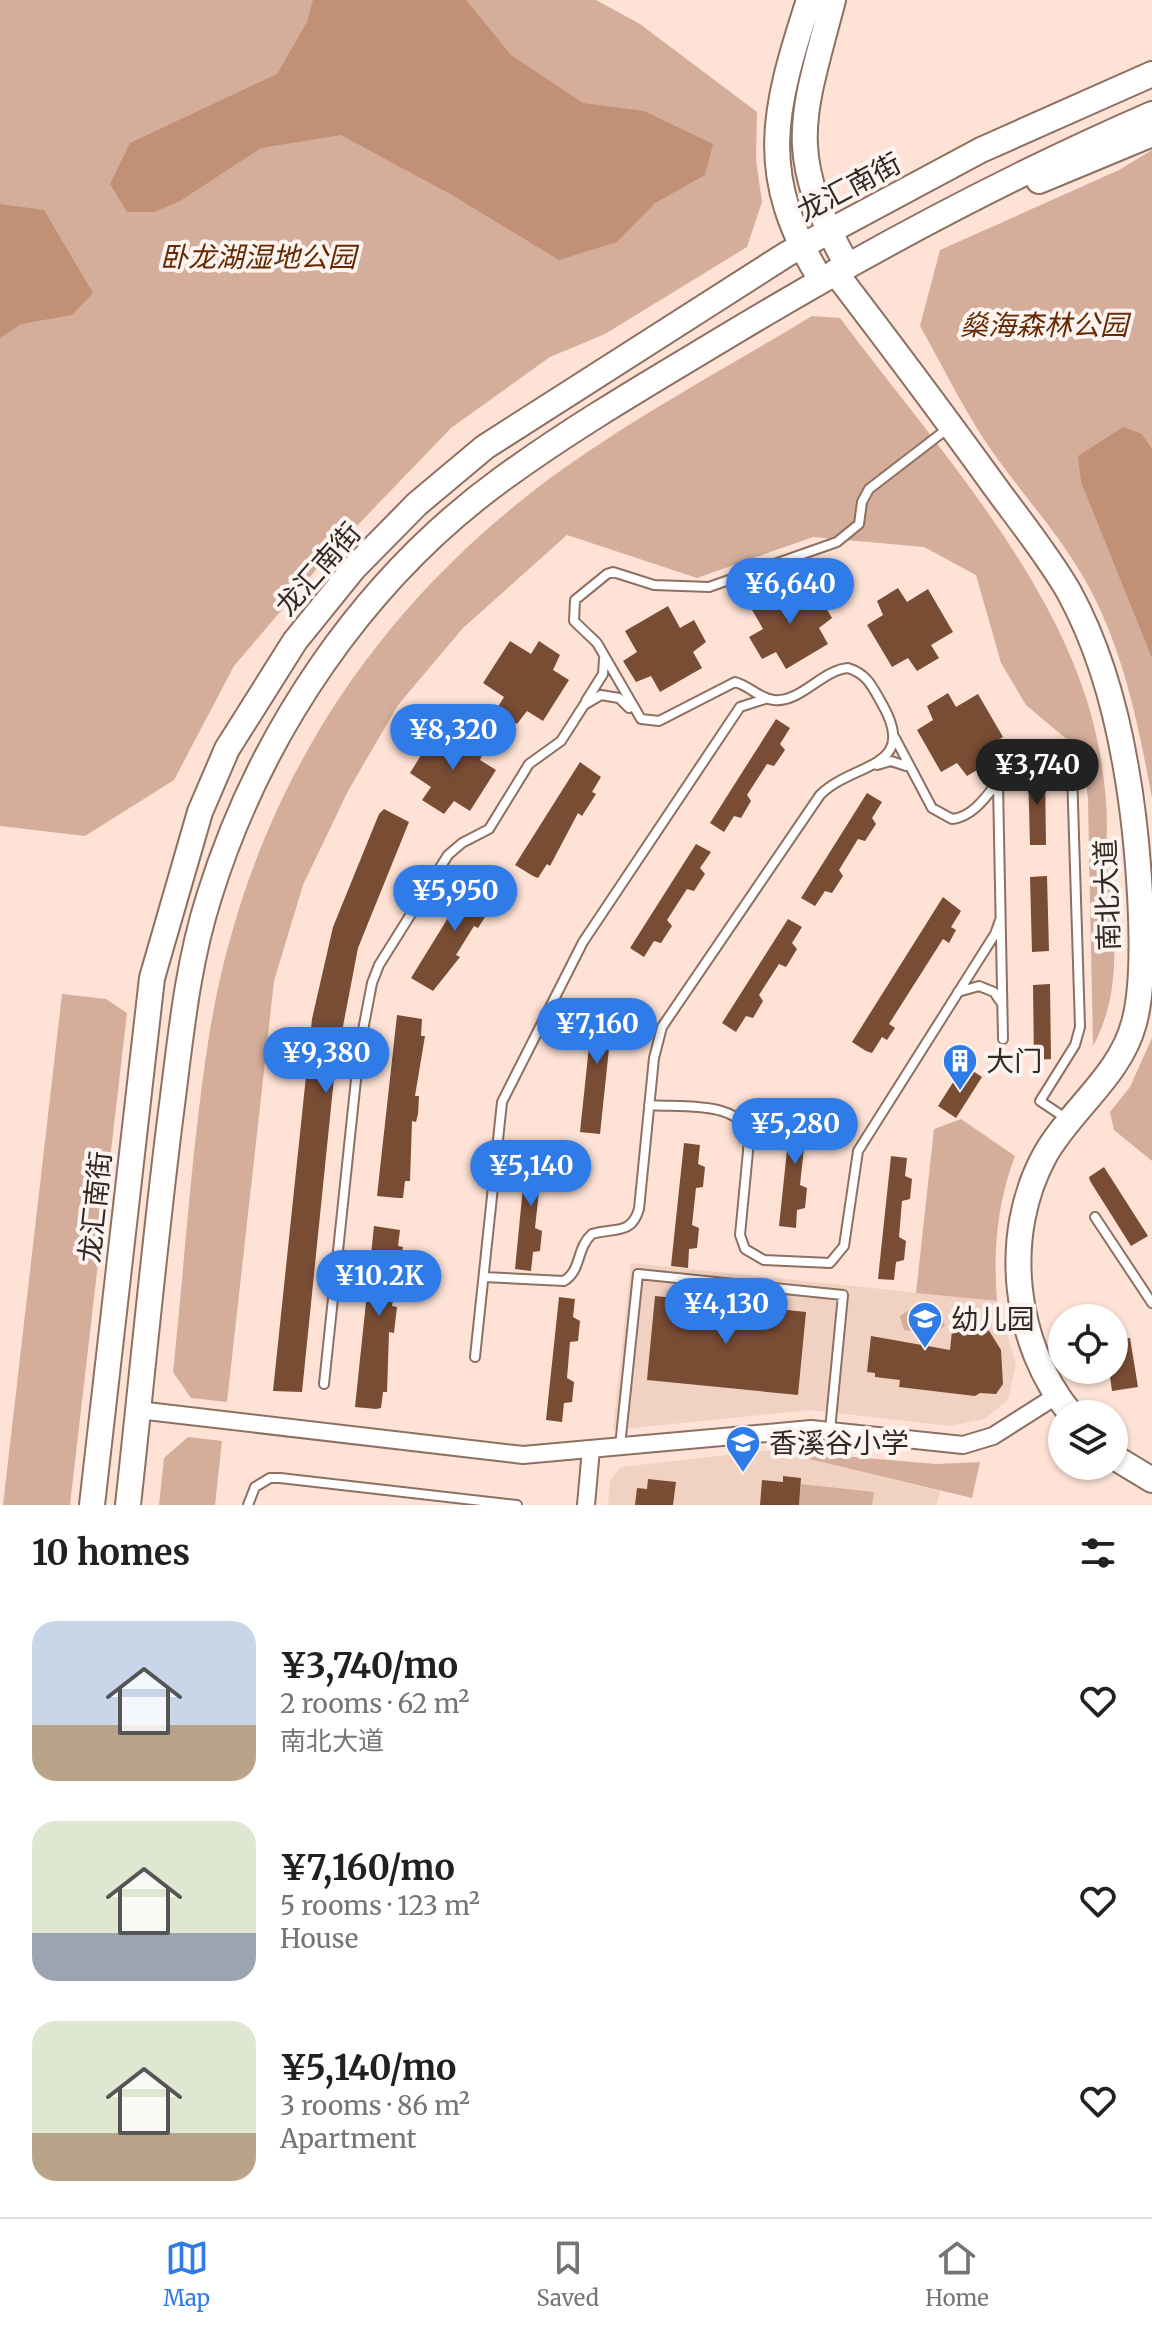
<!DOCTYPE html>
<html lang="en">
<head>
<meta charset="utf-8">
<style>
	:root { --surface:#fff; --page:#f6f6f6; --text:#202124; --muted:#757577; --line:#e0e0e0; --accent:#2f7be7 }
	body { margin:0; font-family:Merriweather,"Noto Sans SC",serif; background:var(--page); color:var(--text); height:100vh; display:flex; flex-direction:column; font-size:30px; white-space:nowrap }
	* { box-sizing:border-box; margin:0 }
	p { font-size:26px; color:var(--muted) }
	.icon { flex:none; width:44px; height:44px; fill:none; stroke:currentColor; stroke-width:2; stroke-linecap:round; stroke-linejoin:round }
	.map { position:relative; height:1505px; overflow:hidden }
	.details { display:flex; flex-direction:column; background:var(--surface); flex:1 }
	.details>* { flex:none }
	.buttons { position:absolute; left:1048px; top:1304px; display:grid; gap:16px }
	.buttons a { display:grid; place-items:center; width:80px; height:80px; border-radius:50%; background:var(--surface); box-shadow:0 2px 6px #0004; font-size:40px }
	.price { position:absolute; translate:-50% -68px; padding:0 18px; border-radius:28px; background:var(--accent); color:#fff; font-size:26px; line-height:52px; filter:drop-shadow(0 2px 4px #0008) }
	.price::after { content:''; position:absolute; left:50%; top:48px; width:24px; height:18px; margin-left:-12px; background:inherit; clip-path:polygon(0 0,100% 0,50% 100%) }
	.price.current { background:#222; color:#fff }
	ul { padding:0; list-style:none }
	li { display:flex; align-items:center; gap:24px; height:200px; padding:0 32px }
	li span { display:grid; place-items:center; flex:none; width:224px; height:160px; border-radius:24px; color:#555 }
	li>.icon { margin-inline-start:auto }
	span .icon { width:96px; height:96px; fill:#fffc; stroke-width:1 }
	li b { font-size:34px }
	h2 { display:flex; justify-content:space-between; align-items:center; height:96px; padding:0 32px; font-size:34px }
	.dock { display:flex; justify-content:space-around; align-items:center; height:112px; border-top:2px solid var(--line); background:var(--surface); font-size:22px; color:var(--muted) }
	.dock a { display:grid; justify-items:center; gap:4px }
	.dock .current { color:var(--accent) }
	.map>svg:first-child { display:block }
	.built { fill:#f1d2c2 }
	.green { fill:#d4ae9b }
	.water { fill:#c29076 }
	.building { fill:#794c34 }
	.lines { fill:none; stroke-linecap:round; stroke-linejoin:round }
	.lane-casing { stroke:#8d7061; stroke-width:12 }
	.street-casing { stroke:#8d7061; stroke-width:20 }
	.secondary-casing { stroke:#8d7061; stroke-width:28 }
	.lane { stroke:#fff; stroke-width:8 }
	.street { stroke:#fff; stroke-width:16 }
	.secondary { stroke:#fff; stroke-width:24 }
	.labels { text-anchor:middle; stroke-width:8; stroke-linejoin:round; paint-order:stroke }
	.street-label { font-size:28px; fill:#342822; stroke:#fbf4f1 }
	.park-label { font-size:28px; font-style:italic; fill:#662900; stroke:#fbf4f1 }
	.poi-label { font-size:28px; fill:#342822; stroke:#fbf4f1; text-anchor:start }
</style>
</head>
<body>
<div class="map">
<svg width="1152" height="1505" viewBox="0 0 1152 1505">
	<rect width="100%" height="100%" fill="#fde2d5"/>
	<path class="built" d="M631 1263 997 1301 1016 1364 1008 1400 985 1419 950 1426 810 1410 613 1430Z
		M771 1450 940 1491 937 1505H608L610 1481 621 1467Z"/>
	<path class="green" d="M0 0H596L640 24 757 112 756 160 762 202 747 247 605 334 550 357 451 428 326 558 234 666 174 780 85 836 0 826Z
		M1152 150V798C1139 728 1125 657 1092 593 1063 536 1018 491 983 438 960 402 941 363 920 326L940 250 1119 170Z
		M812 316 840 318C934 444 1071 592 1099 749 1104 775 1107 802 1107 828 1107 840 1105 852 1107 864 1114 926 1124 989 1093 1046L1088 799 1084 764 1077 748 1026 705 1001 663 976 575 924 547 813 537 697 578 567 535 463 628 398 705 348 791 303 885 274 981 227 1402 191 1398 173 1372C185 1260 192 1141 210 1030 247 811 357 628 532 492 619 425 718 373 812 316Z
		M62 994 106 999 127 1013 70 1505H3Z
		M1152 1038V1161L1114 1130 1110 1112 1130 1087Z
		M961 1119 1015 1156C997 1204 993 1250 997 1301L916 1293 934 1129Z
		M911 1309 940 1313 945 1326 933 1334 904 1330 900 1316Z
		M188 1437 222 1441 215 1505H159L164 1458Z
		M771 1450 936 1464 980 1462 972 1498Z
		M801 1484 874 1492 872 1505H799Z"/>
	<path class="water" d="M313 0H466L511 55 583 103 644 111 713 144 705 175 655 203 617 242 559 260 452 195 341 135 261 148 180 201 154 212H127L110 184 130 143 277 74 307 22Z
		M0 204 44 210 93 293 72 315 21 324 0 338Z
		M1123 427 1142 434 1152 449V658L1081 482 1078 456Z"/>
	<path class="building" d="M794 582 806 604 819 596 832 618 819 628 828 644 786 669 776 652 762 659 749 637 763 629 751 608Z
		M898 588 907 602 928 589 953 632 931 645 939 658 917 671 908 658 892 667 867 625 883 615 877 601Z
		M668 606 680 628 694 620 706 642 693 652 702 668 660 692 651 676 636 682 623 661 637 652 625 631Z
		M510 641 531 654 539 641 560 655 553 670 569 680 543 721 527 711 517 724 496 710 504 697 483 683Z
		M948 693 956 707 978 694 1003 737 981 750 989 763 967 776 957 763 941 772 917 730 933 720 927 706Z
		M776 719 790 728 780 744 785 750 774 766 767 764 747 795 751 801 741 818 734 816 724 832 710 823Z
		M436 731 458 745 466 732 487 745 480 760 496 770 470 811 454 801 444 814 422 800 431 787 410 773Z
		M580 762 601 777 592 792 596 794 582 816 578 813 550 866 547 864 538 878 533 876 515 865Z
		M1028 770H1045L1046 845H1030Z
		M867 793 882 802 872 818 876 824 865 841 858 839 839 870 843 876 832 893 825 891 815 906 801 898Z
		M384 809 409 822 358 948 335 1068 302 1392 273 1391 312 1019 333 927 379 814Z
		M696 844 711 852 700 868 705 874 694 891 687 889 667 920 672 926 661 943 654 941 644 957 630 948Z
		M475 874 497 890 488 904 492 906 478 928 474 926 456 955 460 957 433 991 411 978Z
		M1047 876 1049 951 1032 952 1030 877Z
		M943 897 961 911 951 927 956 930 949 943 943 939 889 1024 895 1028 887 1040 882 1037 872 1053 866 1051 852 1042Z
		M788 919 802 927 792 943 797 949 786 967 779 964 759 995 763 1001 753 1018 746 1016 736 1032 722 1023Z
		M1050 984 1051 1059 1034 1060 1033 985Z
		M594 999 614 1001 600 1134 580 1132Z
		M397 1015 422 1019 421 1036H425L415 1096H419L418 1114 416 1122 412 1121 410 1181H405L403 1198H398L377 1196Z
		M964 1065 982 1077 956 1118 938 1106Z
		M792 1103 808 1105 806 1124 813 1127 811 1147 804 1148 800 1185 807 1188 805 1208 797 1210 796 1228 779 1226Z
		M684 1143 700 1145 698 1164 705 1167 703 1187 696 1188 692 1225 699 1228 697 1248 689 1249 688 1268 671 1266Z
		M527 1146 544 1148 542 1167 549 1170 546 1190 539 1191 535 1228 542 1231 540 1251 533 1252 531 1271 515 1269Z
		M891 1156 907 1158 905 1176 912 1179 910 1199 902 1201 899 1237 906 1241 904 1260 896 1262 894 1280 878 1279Z
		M1104 1167 1148 1236 1131 1246 1090 1181 1089 1177Z
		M374 1226 400 1230 398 1246 403 1247 392 1306 397 1307 395 1324 394 1333 389 1332 387 1392H383L381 1408 376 1409 355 1407Z
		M655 1296 806 1312 798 1395 647 1380Z
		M559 1297 575 1299 573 1317 580 1321 578 1341 570 1342 567 1378 574 1382 572 1402 564 1403 562 1422 546 1420Z
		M953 1321 985 1324 1001 1350 1003 1384 996 1394 980 1393 975 1396 899 1387 900 1380 875 1377V1373L867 1372 871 1336 950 1350Z
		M1130 1338 1138 1387 1112 1391 1109 1370H1114V1340Z
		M783 1476 801 1478 799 1505H760L762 1480 783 1482Z
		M648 1479 676 1482 673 1505H635L637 1488 647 1489Z"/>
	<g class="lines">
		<defs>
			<path id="lane" d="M586 701 603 674 604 659
				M895 738 932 808 952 819C994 815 1006 736 1054 753L1072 772 1080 1027 1075 1045 1040 1101 1067 1119
				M877 765 891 761 906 766
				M998 784 1003 1039
				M958 992 979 986 994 992 1000 1001
				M649 1105C680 1108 747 1099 749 1141L740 1235 745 1249 764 1260 830 1263 844 1246 858 1151 995 934 1000 920
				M1095 1217 1152 1303
				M484 1277 564 1281C582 1270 576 1248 592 1234 614 1227 631 1236 639 1209L654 1058 662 1027 820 795C854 761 921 770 881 702 872 686 867 674 848 668 822 670 800 703 774 700 760 699 750 686 735 682L659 721 641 719 597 643 574 621 575 600 607 574 613 572 654 585 709 587 837 542 859 524 862 502 869 489 947 429
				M475 1357 502 1102 583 942 740 707 765 699
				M324 1384 359 1051 372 983 379 965 448 855 462 843 489 829 529 764 561 741 584 705 601 695 619 698 629 708
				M620 1446 638 1274 843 1295 830 1430
				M248 1505 255 1487 270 1478H280L517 1505"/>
			<path id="street" d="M138 1410 523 1455 811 1429 963 1445 993 1436 1056 1396
				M586 1505 591 1449"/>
			<path id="secondary" d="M809 0C773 111 756 175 821 280
				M833 0C802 119 784 151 847 265
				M1039 181 1152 134
				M835 272C887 340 938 408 988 477 1015 515 1046 552 1069 592 1098 645 1116 709 1126 768 1137 830 1150 965 1134 1023 1120 1076 1071 1109 1045 1155 1001 1235 1013 1344 1071 1414
				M1114 1457 1152 1480
				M92 1505 152 978 200 812 227 749 295 641 354 568 417 504 485 447 787 254 981 150 1152 74
				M128 1505C142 1377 154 1248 170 1120 180 1045 186 969 209 897 260 733 363 580 502 479 576 425 656 379 734 332 869 251 1007 177 1152 114"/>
		</defs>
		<use href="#lane" class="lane-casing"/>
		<use href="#street" class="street-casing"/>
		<use href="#secondary" class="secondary-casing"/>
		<use href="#lane" class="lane"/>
		<use href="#street" class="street"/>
		<use href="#secondary" class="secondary"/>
	</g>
	<defs>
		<symbol id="building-pin" viewBox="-11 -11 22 30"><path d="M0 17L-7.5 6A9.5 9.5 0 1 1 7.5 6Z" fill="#2f7be7" stroke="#fbf4f1"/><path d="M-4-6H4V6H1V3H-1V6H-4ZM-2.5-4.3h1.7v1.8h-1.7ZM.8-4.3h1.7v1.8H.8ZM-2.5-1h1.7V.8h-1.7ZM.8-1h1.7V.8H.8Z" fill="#fff"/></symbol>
		<symbol id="school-pin" viewBox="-11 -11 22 30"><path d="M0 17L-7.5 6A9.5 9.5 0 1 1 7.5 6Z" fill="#2f7be7" stroke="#fbf4f1"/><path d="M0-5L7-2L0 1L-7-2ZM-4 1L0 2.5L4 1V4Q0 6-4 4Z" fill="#fff"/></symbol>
	</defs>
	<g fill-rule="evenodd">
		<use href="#building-pin" x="940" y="1041" width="40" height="54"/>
		<use href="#school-pin" x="905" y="1299" width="40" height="54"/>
		<use href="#school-pin" x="723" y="1423" width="40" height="54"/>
	</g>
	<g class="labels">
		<g class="street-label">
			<text transform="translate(849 187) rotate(-28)" y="10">龙汇南街</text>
			<text transform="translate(318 569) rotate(-49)" y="10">龙汇南街</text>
			<text transform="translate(1107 895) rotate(-92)" y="10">南北大道</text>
			<text transform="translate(95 1207) rotate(-84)" y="10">龙汇南街</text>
		</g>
		<g class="park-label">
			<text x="258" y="267">卧龙湖湿地公园</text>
			<text x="1044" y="335">燊海森林公园</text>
		</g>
		<g class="poi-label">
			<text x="986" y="1071">大门</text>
			<text x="951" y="1329">幼儿园</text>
			<text x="769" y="1453">香溪谷小学</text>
		</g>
	</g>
</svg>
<div class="buttons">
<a><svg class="icon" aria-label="locate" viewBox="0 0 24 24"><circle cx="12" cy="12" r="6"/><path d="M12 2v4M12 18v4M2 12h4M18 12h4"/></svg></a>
<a><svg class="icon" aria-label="layers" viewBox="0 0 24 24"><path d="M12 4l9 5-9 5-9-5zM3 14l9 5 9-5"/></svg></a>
</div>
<b class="price" style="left:790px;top:626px">¥6,640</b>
<b class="price" style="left:453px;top:772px">¥8,320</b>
<b class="price current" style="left:1037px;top:807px">¥3,740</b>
<b class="price" style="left:455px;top:933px">¥5,950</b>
<b class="price" style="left:597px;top:1066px">¥7,160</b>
<b class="price" style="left:326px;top:1095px">¥9,380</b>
<b class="price" style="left:795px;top:1166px">¥5,280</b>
<b class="price" style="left:531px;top:1208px">¥5,140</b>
<b class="price" style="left:379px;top:1318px">¥10.2K</b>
<b class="price" style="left:726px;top:1346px">¥4,130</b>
</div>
<section class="details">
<h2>10 homes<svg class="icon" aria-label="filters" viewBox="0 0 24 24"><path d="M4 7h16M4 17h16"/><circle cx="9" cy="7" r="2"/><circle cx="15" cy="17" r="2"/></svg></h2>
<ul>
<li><span style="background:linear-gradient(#c9d6e8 65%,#b9a48a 0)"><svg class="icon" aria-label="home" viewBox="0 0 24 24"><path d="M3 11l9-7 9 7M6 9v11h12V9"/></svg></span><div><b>¥3,740/mo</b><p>2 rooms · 62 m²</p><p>南北大道</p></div><svg class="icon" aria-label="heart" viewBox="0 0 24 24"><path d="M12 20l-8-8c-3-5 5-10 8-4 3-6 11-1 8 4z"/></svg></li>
<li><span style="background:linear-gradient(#dfe7d0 70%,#9aa5b1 0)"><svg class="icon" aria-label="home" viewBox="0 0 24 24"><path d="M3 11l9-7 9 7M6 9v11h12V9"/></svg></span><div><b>¥7,160/mo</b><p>5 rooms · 123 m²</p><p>House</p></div><svg class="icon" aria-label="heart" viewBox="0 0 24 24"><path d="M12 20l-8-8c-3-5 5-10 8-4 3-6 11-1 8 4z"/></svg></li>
<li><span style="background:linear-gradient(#dfe7d0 70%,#b9a48a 0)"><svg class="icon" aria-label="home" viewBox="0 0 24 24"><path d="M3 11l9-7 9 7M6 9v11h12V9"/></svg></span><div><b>¥5,140/mo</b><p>3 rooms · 86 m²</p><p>Apartment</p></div><svg class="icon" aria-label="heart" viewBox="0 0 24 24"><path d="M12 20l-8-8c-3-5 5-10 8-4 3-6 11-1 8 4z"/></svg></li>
</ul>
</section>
<nav class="dock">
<a class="current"><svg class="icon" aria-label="map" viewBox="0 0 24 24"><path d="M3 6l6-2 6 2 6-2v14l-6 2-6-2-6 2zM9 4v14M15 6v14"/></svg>Map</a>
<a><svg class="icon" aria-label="saved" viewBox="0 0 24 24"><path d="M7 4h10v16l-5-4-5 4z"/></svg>Saved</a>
<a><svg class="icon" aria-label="home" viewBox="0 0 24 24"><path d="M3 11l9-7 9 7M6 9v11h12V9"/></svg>Home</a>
</nav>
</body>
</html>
